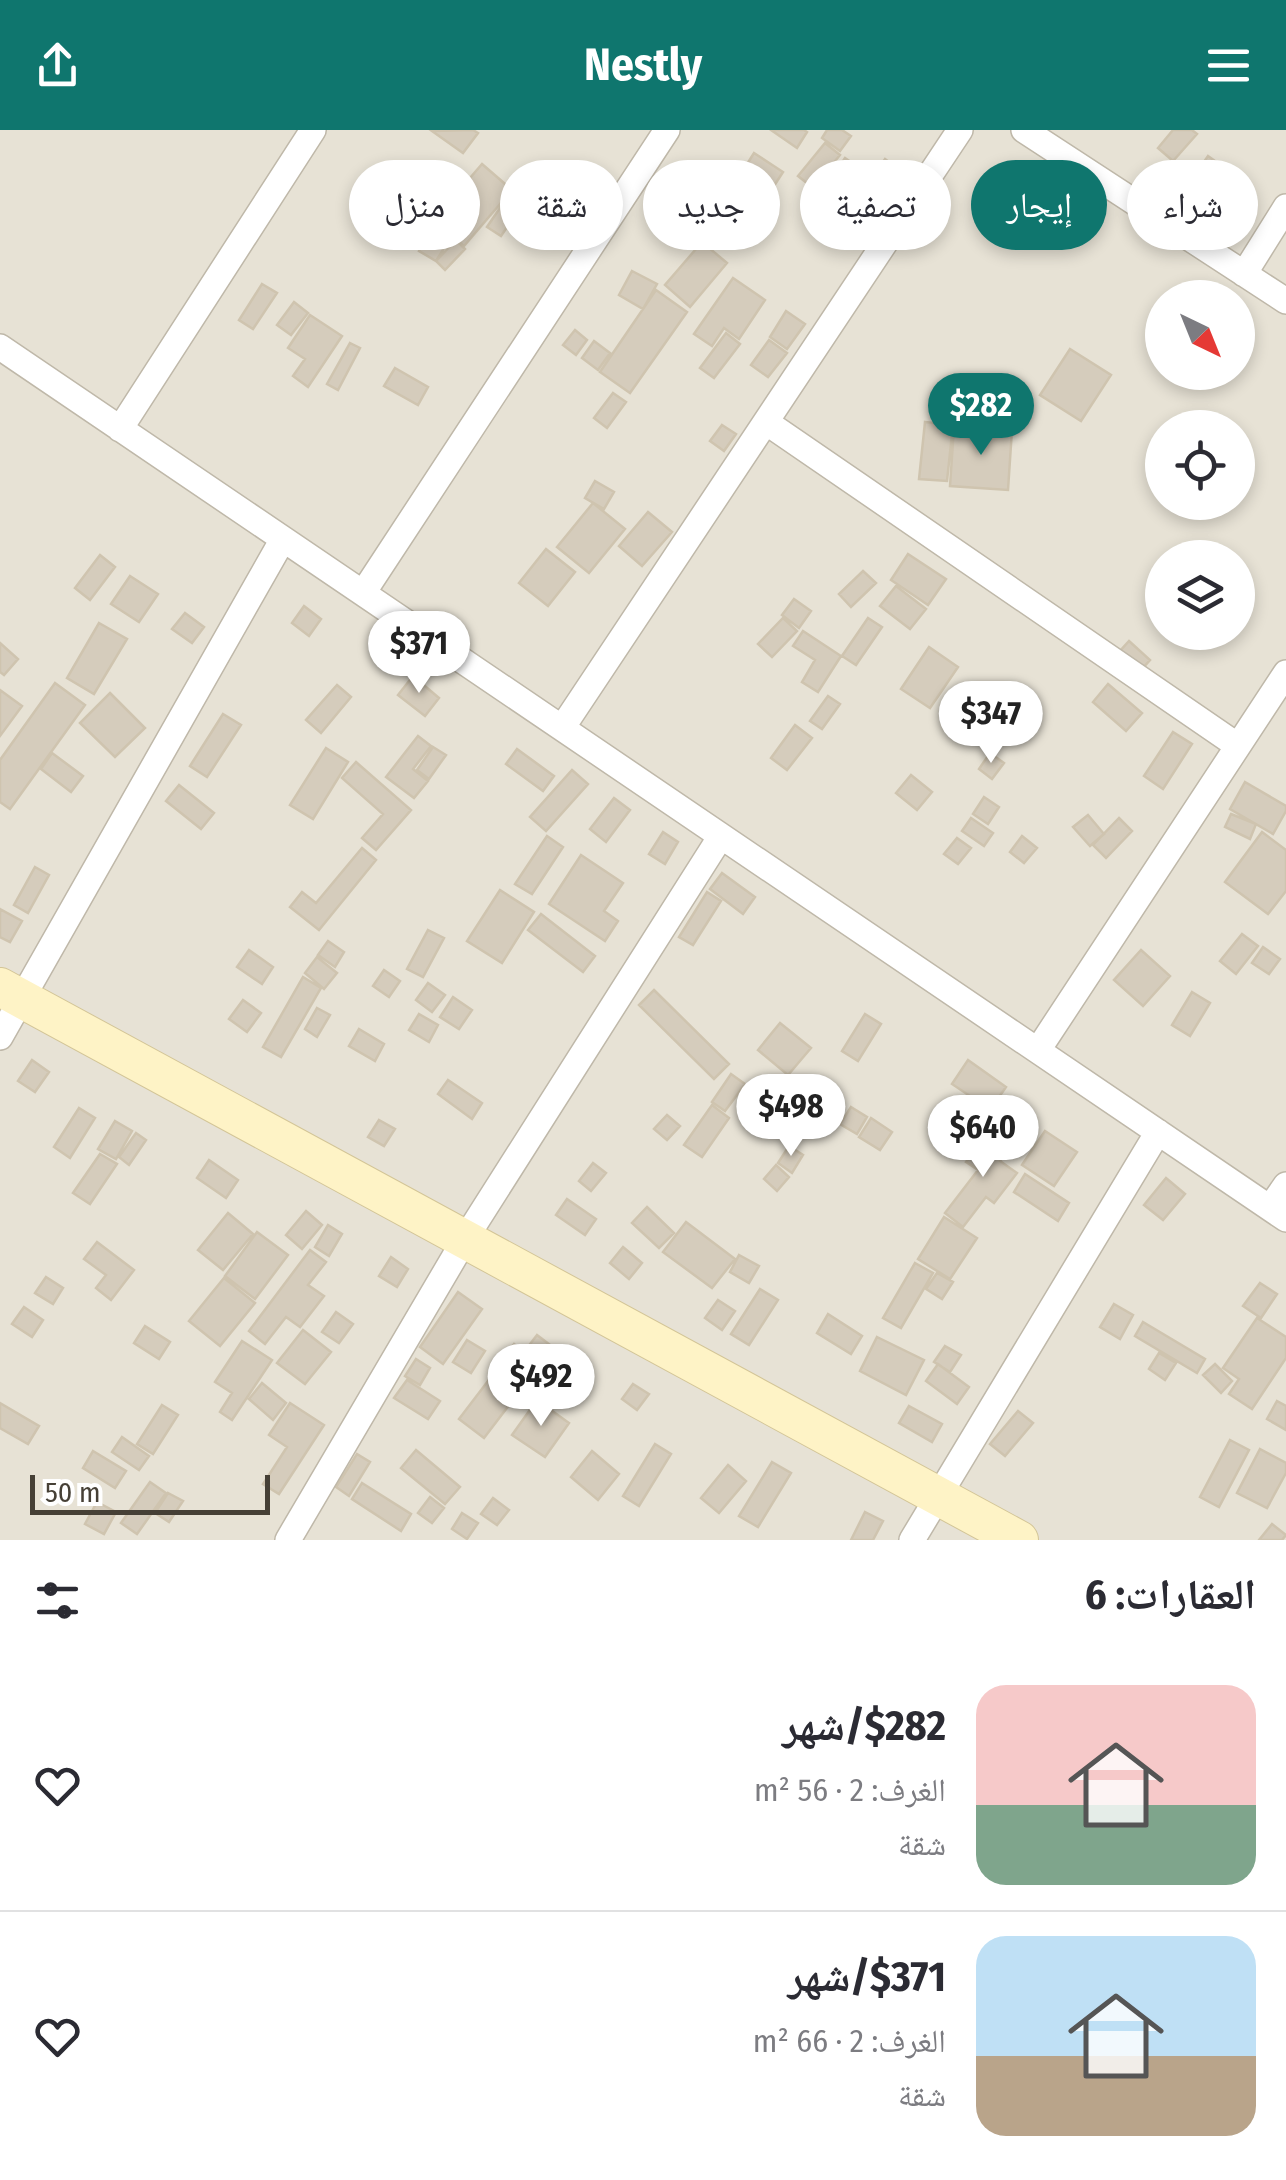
<!DOCTYPE html>
<html lang="ar">
<head>
<meta charset="utf-8">
<style>
	:root { --surface:#fff; --page:#f7f7f7; --text:#2b2b33; --muted:#7c7c81; --line:#e1e1e2; --accent:#0f766e }
	body { margin:0; font-family:"Fira Sans Condensed","Noto Naskh Arabic",sans-serif; background:var(--page); color:var(--text); direction:rtl; height:100vh; display:flex; flex-direction:column; font-size:38px; white-space:nowrap }
	* { box-sizing:border-box; margin:0 }
	p { font-size:32px; color:var(--muted) }
	.icon { flex:none; width:55px; height:55px; fill:none; stroke:currentColor; stroke-width:2; stroke-linecap:round; stroke-linejoin:round }
	.map { position:relative; height:1410px; overflow:hidden; direction:ltr }
	.sheet { display:flex; flex-direction:column; background:var(--surface); flex:1 }
	.sheet>* { flex:none }
	.top-card { position:absolute; left:30px; top:30px; width:1228px; height:90px; direction:rtl; display:flex; gap:20px }
	.needle { width:65px; rotate:137deg }
	.fabs { position:absolute; left:1145px; top:150px; display:grid; gap:20px }
	.fabs a { display:grid; place-items:center; width:110px; height:110px; border-radius:50%; background:var(--surface); box-shadow:0 5px 15px #0003; font-size:50px }
	.scale { position:absolute; left:30px; bottom:25px; width:240px; box-sizing:border-box; padding-left:10px; border:5px solid #464036; border-top:0; font-size:28px; line-height:35px; white-space:nowrap; color:#464036; -webkit-text-stroke:8px #fff; paint-order:stroke }
	.price { position:absolute; translate:-50% -85px; padding:0 22px; border-radius:35px; background:#fff; color:#222; font-size:32px; line-height:65px; filter:drop-shadow(0 2px 5px #0008) }
	.price::after { content:''; position:absolute; left:50%; top:60px; width:30px; height:22px; margin-left:-15px; background:inherit; clip-path:polygon(0 0,100% 0,50% 100%) }
	.price.current { background:var(--accent); color:#fff }
	ul { padding:0; list-style:none }
	li { display:flex; align-items:center; gap:30px; height:250px; padding:0 30px }
	li+li { border-top:2px solid var(--line) }
	li span { display:grid; place-items:center; flex:none; width:280px; height:200px; border-radius:30px; color:#555 }
	li>.icon { margin-inline-start:auto }
	span .icon { width:120px; height:120px; fill:#fffc; stroke-width:1 }
	li b { font-size:42px }
	h2 { display:flex; justify-content:space-between; align-items:center; height:120px; padding:0 30px; font-size:42px }
	.chip { padding:0 35px; border-radius:45px; background:var(--surface); box-shadow:0 5px 15px #0003; font-size:35px; line-height:90px }
	.chip.current { background:var(--accent); color:#fff }
	header { display:flex; justify-content:space-between; align-items:center; height:130px; padding:0 30px; background:var(--accent); color:#fff; font-size:45px; font-weight:700 }
	.map>svg:first-child { display:block }
	.residential { fill:#e7e2d5; fill-rule:evenodd }
	.building { fill:#d5ccbc; stroke:#cfc4af; stroke-width:2.5 }
	.lines { fill:none; stroke-linecap:round; stroke-linejoin:round }
	.street-casing { stroke:#bfb8a9; stroke-width:28 }
	.secondary-casing { stroke:#d3c597; stroke-width:40 }
	.street { stroke:#fff; stroke-width:25 }
	.secondary { stroke:#fef3c6; stroke-width:38 }
</style>
</head>
<body>
<header><svg class="icon" aria-label="menu" viewBox="0 0 24 24"><path d="M4 6h16M4 12h16M4 18h16"/></svg>Nestly<svg class="icon" aria-label="share" viewBox="0 0 24 24"><path d="M12 15V3M7 8l5-5 5 5M5 13v7h14v-7"/></svg></header>
<div class="map">
<svg width="1286" height="1410" viewBox="0 0 1286 1410">
	<rect width="100%" height="100%" fill="#f3f0e7"/>
	<path class="residential" d="M0 0H1286V1410H0ZM1162 168H1238V242H1162ZM1162 298H1238V372H1162ZM1162 428H1238V502H1162Z"/>
	<path class="building" d="M473 0 478 3 463 23 432 1Z
		M771 0H804L807 2 797 18Z
		M827 0H842L851 6 840 21 822 8Z
		M1173 0H1192L1197 4 1173 31 1158 18Z
		M825 13 840 25 813 58 798 46Z
		M754 23 783 42 752 90 723 72Z
		M1208 26 1243 51 1230 69 1195 45Z
		M845 28 861 39 851 54 835 43Z
		M885 29 906 45 893 61 873 46Z
		M482 34 512 60 464 116 434 90Z
		M706 34 732 53 718 71 693 52Z
		M520 60 559 90 547 105 508 74Z
		M502 75 516 84 501 106 487 97Z
		M434 96 451 107 436 131 419 121Z
		M456 110 465 119 445 140 436 131Z
		M702 112 727 133 690 177 665 155Z
		M632 141 657 154 643 179 619 165Z
		M733 148 765 170 739 209 724 198 712 216 694 204Z
		M262 154 277 163 253 199 239 190Z
		M656 160 687 182 630 263 600 242Z
		M294 172 308 183 291 205 277 195Z
		M786 181 805 194 787 219 770 207Z
		M310 185 342 206 308 257 293 246 305 229 288 218Z
		M575 200 587 210 576 225 563 215Z
		M726 203 740 214 714 248 700 238Z
		M769 210 787 223 768 247 751 235Z
		M594 211 610 223 598 240 582 228Z
		M350 213 360 218 338 260 327 254Z
		M1070 219 1111 245 1081 291 1040 265Z
		M395 238 428 257 418 275 384 256Z
		M613 263 626 272 607 298 594 288Z
		M1001 267 1029 271 1026 291 997 287Z
		M925 292 953 295 947 351 919 349Z
		M722 295 736 304 724 321 710 311Z
		M954 297 1012 300 1008 360 950 356Z
		M595 351 614 362 604 379 585 368Z
		M593 373 625 399 589 443 557 417Z
		M648 382 672 402 642 436 619 416Z
		M546 419 575 442 548 476 519 453Z
		M908 424 946 449 928 475 891 450Z
		M100 425 115 437 90 470 75 458Z
		M863 441 876 453 851 477 839 464Z
		M130 446 158 464 139 492 111 474Z
		M896 456 926 479 910 499 880 476Z
		M794 469 811 481 799 498 782 485Z
		M304 476 321 489 309 506 292 493Z
		M185 483 204 497 192 513 172 499Z
		M783 488 797 501 772 527 758 514Z
		M868 488 882 497 856 535 842 526Z
		M99 493 127 509 94 564 67 548Z
		M803 501 841 526 818 562 802 552 815 530 793 516Z
		M1129 511 1150 530 1141 540 1120 521Z
		M0 513 18 529 4 545 0 542Z
		M929 517 958 537 930 578 901 559Z
		M413 546 439 568 425 586 398 565Z
		M55 553 85 575 10 679 0 672V630Z
		M990 553 1003 564 986 589 1003 601 991 617 959 595Z
		M1108 554 1142 583 1126 601 1093 572Z
		M337 555 351 567 321 603 306 590Z
		M0 560 22 576 0 606Z
		M110 563 145 598 115 627 80 593Z
		M828 566 840 574 822 599 810 591Z
		M223 584 241 595 207 647 190 636Z
		M795 595 812 608 787 640 771 628Z
		M1173 602 1192 614 1163 659 1144 646Z
		M418 606 431 616 413 639 428 651 414 668 386 647Z
		M433 617 446 625 429 649 417 640Z
		M326 618 348 632 313 689 290 675Z
		M517 619 554 646 543 661 506 634Z
		M52 623 83 646 71 662 41 639Z
		M990 623 1004 633 992 649 979 639Z
		M356 632 411 680 376 720 362 708 383 684 342 648Z
		M572 640 588 654 546 701 530 687Z
		M911 645 932 662 917 680 896 663Z
		M1245 652 1286 676V681L1273 704 1230 679Z
		M179 655 214 683 201 699 166 671Z
		M984 667 999 677 988 694 973 684Z
		M614 668 630 680 606 712 590 699Z
		M1231 684 1256 694 1250 709 1225 697Z
		M1088 685 1104 704 1090 716 1073 697Z
		M971 688 993 703 984 716 962 701Z
		M1119 688 1132 701 1106 728 1093 715Z
		M663 702 678 712 665 734 649 724Z
		M1262 702 1286 720V761L1268 784 1225 752Z
		M547 706 563 717 532 764 515 754Z
		M1022 706 1037 718 1024 733 1010 722Z
		M957 708 971 718 958 734 944 724Z
		M362 718 376 730 319 800 290 777 302 762 316 773Z
		M581 725 623 753 604 781 618 791 605 811 549 774Z
		M35 737 49 745 28 783 14 775Z
		M722 743 755 767 743 784 710 759Z
		M500 760 534 782 502 833 467 811Z
		M707 762 721 771 693 815 679 807Z
		M0 779 22 791 10 812 0 807Z
		M541 784 595 826 583 842 528 800Z
		M428 800 444 808 423 847 407 839Z
		M1242 804 1258 816 1236 844 1220 831Z
		M328 811 344 822 335 837 318 825Z
		M1263 817 1280 829 1269 844 1252 833Z
		M249 820 273 837 262 854 237 837Z
		M1141 820 1170 846 1143 876 1114 850Z
		M317 827 337 843 324 859 305 843Z
		M384 840 400 851 389 867 373 856Z
		M303 847 321 858 281 927 263 917Z
		M428 853 445 865 432 882 416 870Z
		M654 860 729 934 714 949 639 875Z
		M1192 862 1210 873 1190 906 1172 895Z
		M453 867 472 880 459 899 440 887Z
		M243 870 261 883 247 902 229 889Z
		M317 878 330 885 317 907 305 899Z
		M419 884 438 895 429 912 409 900Z
		M865 884 881 894 858 931 842 921Z
		M780 893 811 918 788 945 758 920Z
		M359 899 384 914 375 931 349 916Z
		M32 930 49 942 35 962 18 951Z
		M968 930 1006 957 977 998 956 984 970 966 952 954Z
		M731 944 745 954 725 981 712 972Z
		M448 950 482 973 472 989 438 964Z
		M712 975 729 988 702 1027 684 1015Z
		M851 977 867 987 857 1004 840 994Z
		M79 978 95 988 70 1028 54 1017Z
		M667 985 680 996 667 1010 654 999Z
		M871 988 892 1002 880 1020 859 1007Z
		M379 990 395 999 384 1016 368 1007Z
		M115 991 132 1001 116 1029 98 1019Z
		M1045 1001 1077 1022 1054 1056 1022 1035Z
		M136 1003 146 1010 129 1035 119 1027Z
		M988 1003 1009 1018 1000 1031 1017 1043 994 1073 986 1067 963 1097 945 1083 978 1040 966 1032Z
		M789 1016 803 1025 792 1043 778 1033Z
		M100 1024 117 1034 90 1074 73 1063Z
		M209 1030 238 1050 226 1068 197 1048Z
		M593 1033 606 1043 591 1061 579 1051Z
		M776 1035 789 1047 777 1061 764 1049Z
		M1025 1044 1069 1073 1058 1091 1014 1062Z
		M1166 1048 1185 1064 1163 1090 1144 1075Z
		M567 1069 596 1089 585 1105 556 1085Z
		M647 1077 674 1103 659 1118 632 1093Z
		M306 1081 322 1095 302 1119 286 1105Z
		M228 1083 253 1104 223 1140 198 1120Z
		M944 1087 977 1108 950 1149 918 1129Z
		M686 1092 735 1129 712 1158 663 1122Z
		M328 1095 342 1104 329 1126 315 1117Z
		M257 1102 288 1125 255 1169 225 1146Z
		M97 1112 134 1140 111 1170 96 1158 106 1145 84 1129Z
		M623 1117 642 1133 629 1149 610 1133Z
		M310 1120 326 1132 308 1155 324 1166 300 1197 286 1187 265 1214 249 1201Z
		M739 1125 759 1136 749 1153 730 1142Z
		M391 1127 408 1139 397 1157 379 1146Z
		M915 1133 933 1143 901 1198 883 1188Z
		M937 1143 953 1152 942 1169 926 1159Z
		M46 1147 63 1158 53 1174 35 1163Z
		M224 1148 255 1173 220 1216 189 1191Z
		M1260 1153 1277 1164 1261 1188 1243 1176Z
		M760 1159 778 1170 749 1215 731 1204Z
		M458 1162 482 1179 443 1234 420 1217Z
		M718 1170 735 1181 722 1200 705 1188Z
		M1114 1174 1133 1185 1120 1209 1100 1197Z
		M24 1177 43 1190 32 1207 12 1194Z
		M336 1182 353 1194 339 1213 322 1202Z
		M828 1184 862 1206 851 1224 817 1203Z
		M1257 1188 1286 1207V1228L1252 1279 1229 1264 1239 1249 1223 1238Z
		M1143 1192 1205 1229 1197 1243 1135 1206Z
		M145 1196 170 1212 159 1229 134 1213Z
		M303 1200 331 1222 305 1254 277 1233Z
		M537 1205 558 1221 522 1265 492 1241 514 1214 524 1222Z
		M877 1207 924 1230 906 1265 860 1241Z
		M467 1210 485 1221 471 1243 453 1232Z
		M242 1211 272 1230 232 1290 220 1282 232 1263 215 1252Z
		M945 1216 961 1225 950 1242 934 1232Z
		M1159 1223 1176 1233 1165 1250 1149 1239Z
		M416 1229 430 1238 420 1255 405 1246Z
		M938 1234 969 1257 957 1274 926 1251Z
		M1215 1234 1232 1251 1221 1263 1203 1245Z
		M407 1250 440 1271 428 1289 394 1268Z
		M488 1251 513 1270 484 1308 459 1289Z
		M262 1253 286 1273 273 1290 249 1269Z
		M633 1254 649 1264 637 1280 622 1269Z
		M537 1270 569 1293 545 1327 512 1305Z
		M1277 1271 1286 1276V1300L1267 1289Z
		M0 1273 39 1296 28 1314 0 1298Z
		M290 1273 324 1295 279 1364 263 1354 287 1317 269 1305Z
		M162 1275 178 1285 153 1324 137 1314Z
		M909 1276 942 1294 932 1312 899 1293Z
		M1018 1281 1033 1293 1005 1326 990 1314Z
		M122 1307 149 1326 139 1340 112 1322Z
		M1230 1310 1249 1320 1219 1377 1200 1367Z
		M655 1314 671 1324 639 1376 623 1366Z
		M1260 1319 1286 1333V1343L1267 1378 1237 1363Z
		M416 1320 460 1357 445 1374 401 1338Z
		M93 1321 126 1341 115 1358 83 1338Z
		M592 1321 619 1344 598 1370 571 1347Z
		M357 1324 370 1332 349 1366 336 1357Z
		M772 1332 791 1343 758 1397 739 1386Z
		M728 1335 746 1351 719 1383 701 1368Z
		M150 1352 166 1363 137 1404 121 1393Z
		M362 1353 411 1384 401 1401 352 1369Z
		M168 1363 183 1371 169 1392 155 1383Z
		M430 1367 444 1378 432 1393 418 1383Z
		M493 1368 509 1380 497 1395 481 1384Z
		M97 1372 116 1382 104 1404 85 1394Z
		M865 1382 883 1391 873 1410H851Z
		M462 1383 478 1393 467 1409 452 1399Z
		M1272 1394 1286 1405 1282 1410H1259Z"/>
	<g class="lines">
		<defs>
			<path id="street" d="M1024 0 1286 171
				M1244 144 1286 77
				M0 217 1286 1089
				M766 292 1238 616
				M120 299 313 0
				M363 463 667 0
				M562 598 960 0
				M0 907 283 409
				M1038 920 1286 543
				M1270 1078 1286 1055
				M288 1410 465 1109 721 706
				M912 1410 1158 1002"/>
			<path id="secondary" d="M0 857 1019 1410"/>
		</defs>
		<use href="#street" class="street-casing"/>
		<use href="#secondary" class="secondary-casing"/>
		<use href="#street" class="street"/>
		<use href="#secondary" class="secondary"/>
	</g>
</svg>
<div class="fabs">
<a><svg class="needle" viewBox="-14 -14 28 28"><path d="M0-13l5 13h-10z" fill="#e53935"/><path d="M0 13l5-13h-10z" fill="#7c7c81"/></svg></a>
<a><svg class="icon" aria-label="locate" viewBox="0 0 24 24"><circle cx="12" cy="12" r="6"/><path d="M12 2v4M12 18v4M2 12h4M18 12h4"/></svg></a>
<a><svg class="icon" aria-label="layers" viewBox="0 0 24 24"><path d="M12 4l9 5-9 5-9-5zM3 14l9 5 9-5"/></svg></a>
</div>
<div class="scale">50 m</div>
<b class="price current" style="left:981px;top:328px">$282</b>
<b class="price" style="left:419px;top:566px">$371</b>
<b class="price" style="left:991px;top:636px">$347</b>
<b class="price" style="left:791px;top:1029px">$498</b>
<b class="price" style="left:983px;top:1050px">$640</b>
<b class="price" style="left:541px;top:1299px">$492</b>
<div class="top-card">
<a class="chip">شراء</a>
<a class="chip current">إيجار</a>
<a class="chip">تصفية</a>
<a class="chip">جديد</a>
<a class="chip">شقة</a>
<a class="chip">منزل</a>
</div>
</div>
<section class="sheet">
<h2>العقارات: 6<svg class="icon" aria-label="filters" viewBox="0 0 24 24"><path d="M4 7h16M4 17h16"/><circle cx="9" cy="7" r="2"/><circle cx="15" cy="17" r="2"/></svg></h2>
<ul>
<li><span style="background:linear-gradient(#f6c9c9 60%,#7fa58c 0)"><svg class="icon" aria-label="home" viewBox="0 0 24 24"><path d="M3 11l9-7 9 7M6 9v11h12V9"/></svg></span><div><b>$282/شهر</b><p>الغرف: 2 · 56 m²</p><p>شقة</p></div><svg class="icon" aria-label="heart" viewBox="0 0 24 24"><path d="M12 20l-8-8c-3-5 5-10 8-4 3-6 11-1 8 4z"/></svg></li>
<li><span style="background:linear-gradient(#bfe0f5 60%,#b9a48a 0)"><svg class="icon" aria-label="home" viewBox="0 0 24 24"><path d="M3 11l9-7 9 7M6 9v11h12V9"/></svg></span><div><b>$371/شهر</b><p>الغرف: 2 · 66 m²</p><p>شقة</p></div><svg class="icon" aria-label="heart" viewBox="0 0 24 24"><path d="M12 20l-8-8c-3-5 5-10 8-4 3-6 11-1 8 4z"/></svg></li>
</ul>
</section>
</body>
</html>
